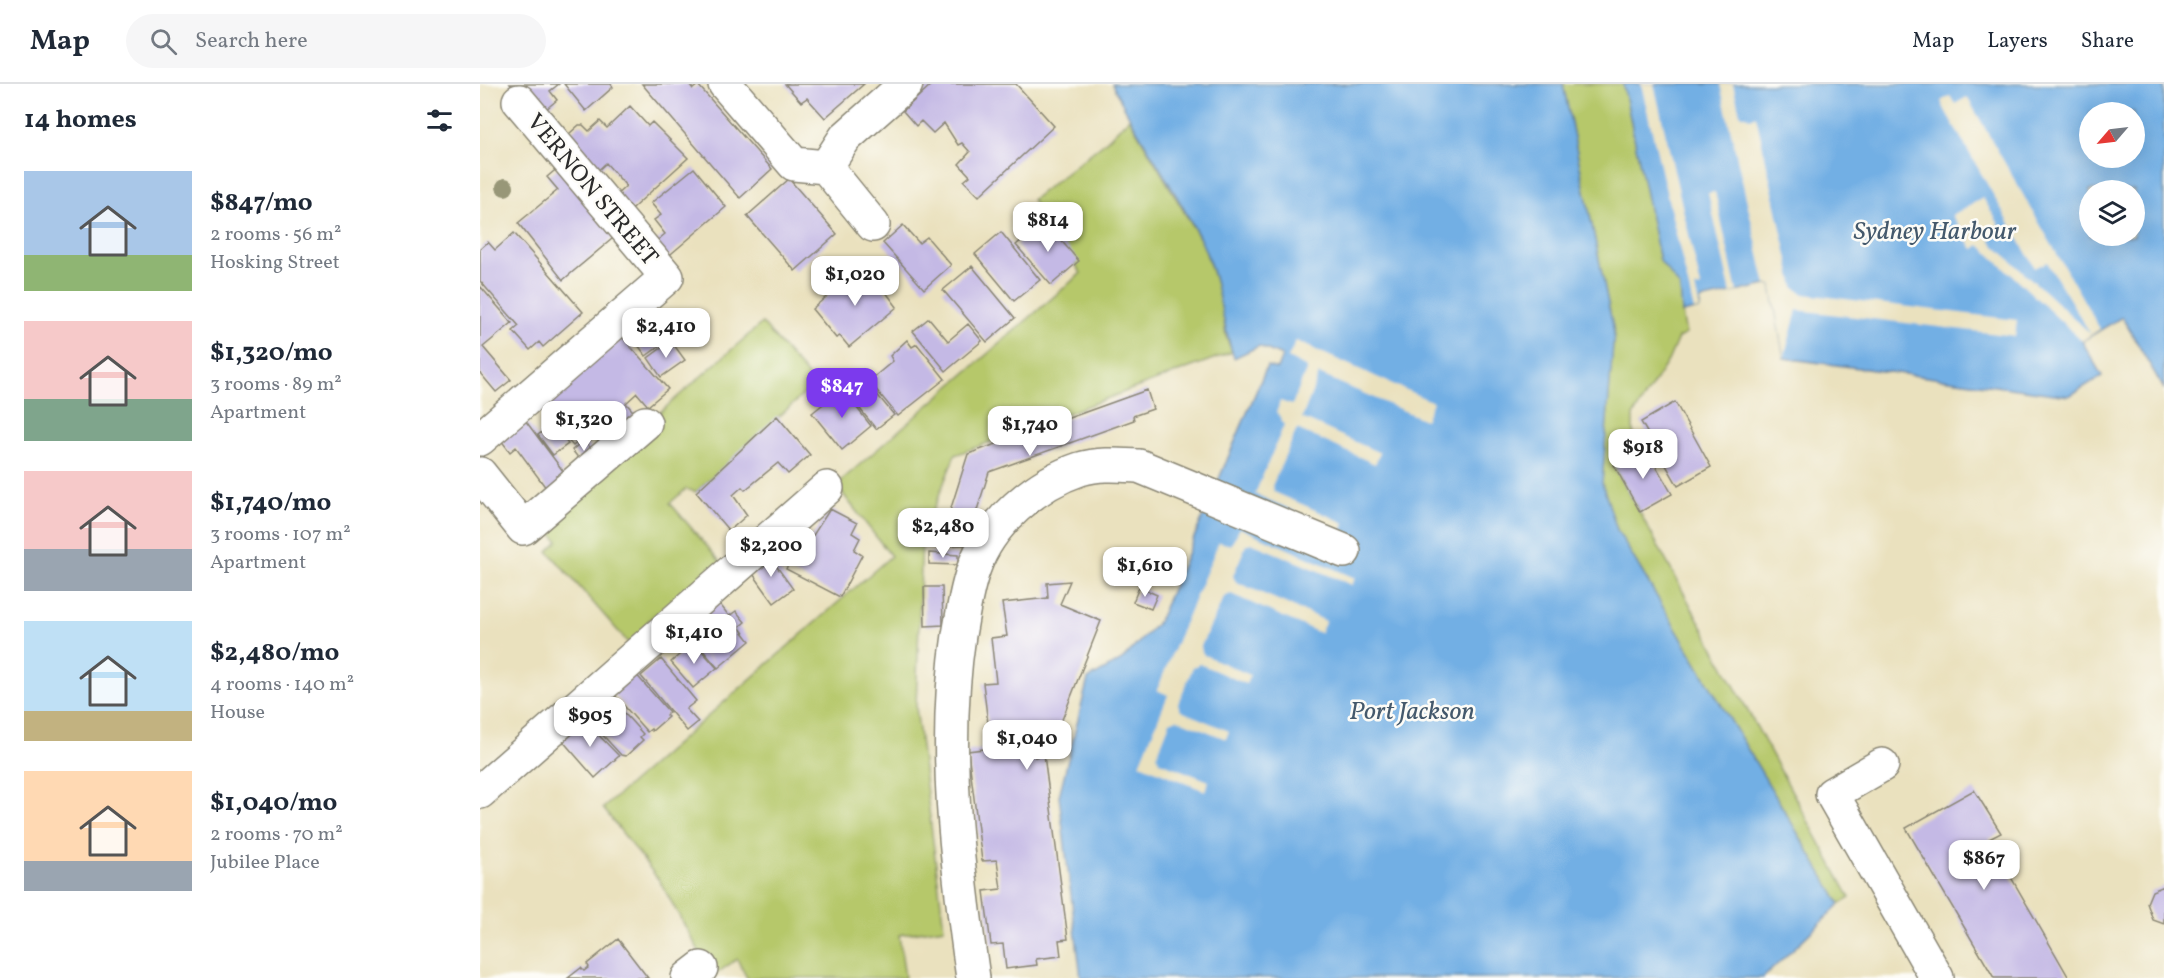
<!DOCTYPE html>
<html lang="en">
<head>
<meta charset="utf-8">
<style>
	:root { --surface:#fff; --page:#f6f6f7; --text:#1f2937; --muted:#747a83; --line:#e0e1e3; --accent:#7c3aed }
	body { margin:0; font-family:Vollkorn,serif; background:var(--page); color:var(--text); height:100vh; display:flex; flex-direction:column; font-size:22px; white-space:nowrap }
	* { box-sizing:border-box; margin:0 }
	p { font-size:20px; color:var(--muted) }
	.icon { flex:none; width:33px; height:33px; fill:none; stroke:currentColor; stroke-width:2; stroke-linecap:round; stroke-linejoin:round }
	.map { position:relative; flex:1; overflow:hidden }
	.side { display:flex; flex-direction:column; background:var(--surface); width:480px }
	.side>* { flex:none }
	.needle { width:39px; rotate:242deg }
	.tools { position:absolute; left:1599px; top:18px; display:grid; gap:12px }
	.tools a { display:grid; place-items:center; width:66px; height:66px; border-radius:50%; background:var(--surface); box-shadow:0 6px 24px #0002; font-size:30px }
	.price { position:absolute; translate:-50% -51px; padding:0 14px; border-radius:12px; background:#fff; color:#222; font-size:20px; line-height:39px; filter:drop-shadow(0 2px 3px #0008) }
	.price::after { content:''; position:absolute; left:50%; top:36px; width:18px; height:14px; margin-left:-9px; background:inherit; clip-path:polygon(0 0,100% 0,50% 100%) }
	.price.active { background:var(--accent); color:#fff }
	ul { padding:0; list-style:none }
	li { display:flex; align-items:center; gap:18px; height:150px; padding:0 24px }
	li span { display:grid; place-items:center; flex:none; width:168px; height:120px; border-radius:0px; color:#555 }
	li>.icon { margin-inline-start:auto }
	span .icon { width:72px; height:72px; fill:#fffc; stroke-width:1 }
	li b { font-size:26px }
	h2 { display:flex; justify-content:space-between; align-items:center; height:72px; padding:0 24px; font-size:26px }
	header { display:flex; align-items:center; gap:36px; box-sizing:border-box; height:84px; padding:0 30px; background:var(--surface); border-bottom:2px solid var(--line) }
	header strong { font-size:28px }
	nav { display:flex; gap:33px; margin-inline-start:auto; font-size:21px }
	.search { width:420px; height:54px; background:var(--page); display:flex; align-items:center; gap:15px; box-sizing:border-box; padding:0 21px; border-radius:33px; color:var(--muted); font-size:22px }
	main { display:flex; flex:1; min-height:0 }
	.map>svg:first-child { display:block }
	.green { fill:#b6c86b; stroke:#707a4b; stroke-width:1.5 }
	.water { fill:#72afe4; stroke:#4e6d88; stroke-width:1.5; fill-rule:evenodd }
	.pier { fill:#eae1be }
	.building { fill:#c4b9e5 }
	.lines { fill:none; stroke-linecap:round; stroke-linejoin:round }
	.minor-casing { stroke:#8a8674; stroke-width:36 }
	.minor { stroke:#fff; stroke-width:33 }
	.tree { fill:#989778 }
	.labels { text-anchor:middle; stroke-width:5; stroke-linejoin:round; paint-order:stroke }
	.street-label { font-size:24px; fill:#2b2b2b; stroke:#fdfcf7 }
	.water-label { font-size:26px; font-style:italic; fill:#44596c; stroke:#fdfcf7 }
</style>
</head>
<body>
<header>
<strong>Map</strong>
<div class="search"><svg class="icon" aria-label="search" viewBox="0 0 24 24"><circle cx="10" cy="10" r="6"/><path d="M15 15l6 6"/></svg>Search here</div>
<nav><a>Map</a><a>Layers</a><a>Share</a></nav>
</header>
<main>
<section class="side">
<h2>14 homes<svg class="icon" aria-label="filters" viewBox="0 0 24 24"><path d="M4 7h16M4 17h16"/><circle cx="9" cy="7" r="2"/><circle cx="15" cy="17" r="2"/></svg></h2>
<ul>
<li><span style="background:linear-gradient(#a9c7e8 70%,#8fb573 0)"><svg class="icon" aria-label="home" viewBox="0 0 24 24"><path d="M3 11l9-7 9 7M6 9v11h12V9"/></svg></span><div><b>$847/mo</b><p>2 rooms · 56 m²</p><p>Hosking Street</p></div></li>
<li><span style="background:linear-gradient(#f6c9c9 65%,#7fa58c 0)"><svg class="icon" aria-label="home" viewBox="0 0 24 24"><path d="M3 11l9-7 9 7M6 9v11h12V9"/></svg></span><div><b>$1,320/mo</b><p>3 rooms · 89 m²</p><p>Apartment</p></div></li>
<li><span style="background:linear-gradient(#f6c9c9 65%,#9aa5b1 0)"><svg class="icon" aria-label="home" viewBox="0 0 24 24"><path d="M3 11l9-7 9 7M6 9v11h12V9"/></svg></span><div><b>$1,740/mo</b><p>3 rooms · 107 m²</p><p>Apartment</p></div></li>
<li><span style="background:linear-gradient(#bfe0f5 75%,#c2b280 0)"><svg class="icon" aria-label="home" viewBox="0 0 24 24"><path d="M3 11l9-7 9 7M6 9v11h12V9"/></svg></span><div><b>$2,480/mo</b><p>4 rooms · 140 m²</p><p>House</p></div></li>
<li><span style="background:linear-gradient(#ffd9b3 75%,#9aa5b1 0)"><svg class="icon" aria-label="home" viewBox="0 0 24 24"><path d="M3 11l9-7 9 7M6 9v11h12V9"/></svg></span><div><b>$1,040/mo</b><p>2 rooms · 70 m²</p><p>Jubilee Place</p></div></li>
</ul>
</section>
<div class="map">
<svg width="1684" height="894" viewBox="0 0 1684 894">
	<rect width="100%" height="100%" fill="#fdfcf7"/>
	<filter id="ink" filterUnits="userSpaceOnUse"><feTurbulence type="fractalNoise" baseFrequency=".0167" numOctaves="2"/><feDisplacementMap in="SourceGraphic" scale="12" xChannelSelector="R" yChannelSelector="G"/><feConvolveMatrix kernelMatrix="1 2 1 2 8 2 1 2 1" color-interpolation-filters="sRGB"/></filter>
	<filter id="wash" filterUnits="userSpaceOnUse"><feTurbulence type="fractalNoise" baseFrequency=".008" numOctaves="4" result="noise"/><feDisplacementMap in="SourceGraphic" scale="24" xChannelSelector="R" yChannelSelector="G"/><feGaussianBlur stdDeviation="1.35" result="paint"/><feColorMatrix in="noise" values="0 0 0 0 0 0 0 0 0 0 0 0 0 0 0 0 0 1.4 0 .05"/><feComposite in="paint" operator="in"/></filter>
	<g filter="url(#wash)">
		<rect width="100%" height="100%" fill="#eae1be"/>
		<path class="green" d="M1083 0H1143L1180 176 1201 203 1202 229 1206 250 1198 254 1188 277 1153 332V349L1165 363 1134 381 1370 814 1360 820 1137 446 1122 399 1134 248Z
			M649 34 723 160 741 215 746 252 752 268 475 371 442 454 436 623 464 844 419 851 425 894H267L257 875 233 892 179 796 123 724 411 472 356 401 601 189 552 116 625 58Z
			M282 239 335 300 216 408 206 405 190 419 243 481 151 562 68 467 78 457 59 434Z"/>
		<path class="water" d="M632 0H1083L1134 248 1122 399 1137 446 1360 820 1283 894H601L579 712 608 595 642 576 678 538 787 282 797 285 802 272 779 262 754 274C741 236 739 196 722 159 696 105 659 55 632 0Z
			M1143 0H1684V305L1642 233 1602 257 1622 292 1589 312 1304 274 1291 200 1220 216V225L1202 229 1200 203 1180 177ZM1610 28H1654V74H1610ZM1610 106H1654V152H1610Z"/>
		<path class="pier" d="M1161 0H1174L1221 203 1215 204 1220 225 1214 226Z
			M1240 0H1253L1260 30 1270 34 1276 32 1314 203 1324 210 1537 236 1535 252 1317 226 1304 274 1291 200 1286 201Z
			M1470 12 1475 20 1487 13 1620 245 1602 257 1500 161 1493 165 1472 131 1503 114 1523 147 1510 155 1514 161 1610 249 1567 178 1555 184 1465 26 1461 17Z
			M1235 108 1257 208 1251 209 1228 109Z
			M816 257 953 318 945 336 839 290 822 334 900 369 895 380 817 345 792 402 794 408 865 439 861 447 775 410 804 341 797 327 800 317 812 321 827 284 808 274Z
			M760 444 875 494 872 501 771 459 766 461 753 492 756 498 846 537 840 549 751 510 744 513 720 564 724 571 770 591 766 600 720 580 713 583 698 620 701 627 749 647 746 655 697 635 690 638 677 671 680 678 729 697 725 707 660 680 688 611 677 606 697 557 739 458 751 461Z"/>
		<g id="blocks">
			<path class="building" d="M30 0H79L70 7 77 16 58 32Z
				M84 0H131L133 3 106 27Z
				M162 0H209L213 5 218 1 292 85 260 114Z
				M305 0H384L345 34 327 14 321 18Z
				M452 0H536L574 42 499 112 484 97 490 92 479 80 490 68 482 59 478 61 464 39 453 49 441 37 436 42 423 27Z
				M150 22 168 42 172 38 208 74 144 132 131 116 146 102 126 79 111 93 80 58 99 41H103L109 47 120 37 127 44Z
				M80 82 138 150 83 196 38 139 78 106 67 93Z
				M214 84 246 123 185 175 173 160 185 150 174 136 181 131 171 119Z
				M309 95 357 150 315 187 267 132Z
				M564 137 599 177 571 201 536 161Z
				M423 141 439 159 447 153 471 181 444 205 403 159Z
				M521 148 560 196 534 217 495 170Z
				M34 149 103 228 63 263 59 258 50 266 33 247 39 242 0 197V165L8 158 15 166Z
				M385 180 417 223 369 263 360 252 356 254 332 225Z
				M492 182 535 234 507 258 463 206Z
				M0 202 32 239 3 263 31 296 16 308 0 289Z
				M163 223 188 256 166 272 142 239Z
				M449 234 468 257 488 240 502 257 466 287 433 247Z
				M136 246 188 305 168 322 157 309 146 319 157 332 128 357 100 325 87 338 101 355 93 362 58 323Z
				M427 256 432 263 437 260 465 295 418 332 389 297 413 277 410 272Z
				M191 257 205 276 181 293 168 274Z
				M390 302 414 331 396 345 373 316Z
				M362 305 391 342 362 366 332 329Z
				M667 306 673 325 653 332 654 336 509 388 486 461 459 462 488 370Z
				M1195 318 1231 383 1198 402 1161 338Z
				M42 332 83 387 81 389 86 395 69 408 36 363 30 368 17 351Z
				M297 332 330 371 308 390 298 379 265 406 262 403 253 411 267 431 249 447 216 408Z
				M73 340 88 360 73 371 58 351Z
				M104 356 116 371 104 381 92 366Z
				M1165 363 1192 410 1160 428 1134 381Z
				M350 425 377 439 372 449 380 454 374 466 382 471 360 513 306 485 316 465 319 467 326 453 330 456Z
				M287 469 313 505 294 519 268 483Z
				M449 469 478 471V481L449 480Z
				M590 497 580 520 621 537 574 656 563 651 555 673 564 671 588 855 579 856 581 872 556 875 557 881 526 885 523 860 511 861 504 807 521 805 517 776 502 777 488 667 511 664 503 599 516 598 511 554 527 552 522 519 568 514 567 499Z
				M444 503H462L463 541 445 542Z
				M659 503 677 511 671 525 653 518Z
				M235 514 249 532 256 527 265 538 259 543 270 557 238 584 209 550 213 547 206 538Z
				M214 558 237 584 213 604 191 578Z
				M181 575 216 617 206 625 218 638 207 647 161 592Z
				M154 588 189 628 186 631 188 633 172 647 171 645 167 648 132 608Z
				M128 611 163 650 160 653 163 656 146 672 141 671 106 633Z
				M103 635 139 672 115 694 81 655Z
				M1494 706 1521 749 1509 755 1589 894H1514L1426 744Z
				M1684 802V840L1673 836 1667 819 1672 807Z
				M138 855 168 894H88L101 884 104 887 109 883 107 880Z"/>
		</g>
	</g>
	<g filter="url(#ink)">
		<use href="#blocks" fill-opacity="0" stroke="#8a8674" stroke-width="1.5"/>
		<g class="lines">
			<defs>
				<path id="minor" d="M245 0 314 80 346 83 393 141
					M346 83 365 54 426 0
					M0 355 187 193 39 17
					M0 390 43 444 165 339
					M1402 681 1352 710 1457 894
					M0 708 347 404
					M208 894 221 884
					M493 894C477 782 462 664 479 551 483 529 486 505 494 484 510 439 555 400 600 385 619 379 640 381 659 382L864 467"/>
			</defs>
			<use href="#minor" class="minor-casing"/>
			<use href="#minor" class="minor"/>
		</g>
		<circle class="tree" cx="25" cy="103" r="9"/>
	</g>
	<g class="labels">
		<g class="street-label">
			<text transform="translate(113 105) rotate(50)" y="8">VERNON STREET</text>
		</g>
		<g class="water-label">
			<text x="1455" y="155">Sydney Harbour</text>
			<text x="932" y="635">Port Jackson</text>
		</g>
	</g>
</svg>
<div class="tools">
<a><svg class="needle" viewBox="-14 -14 28 28"><path d="M0-13l5 13h-10z" fill="#e53935"/><path d="M0 13l5-13h-10z" fill="#747a83"/></svg></a>
<a><svg class="icon" aria-label="layers" viewBox="0 0 24 24"><path d="M12 4l9 5-9 5-9-5zM3 14l9 5 9-5"/></svg></a>
</div>
<b class="price" style="left:568px;top:169px">$814</b>
<b class="price" style="left:375px;top:223px">$1,020</b>
<b class="price" style="left:186px;top:275px">$2,410</b>
<b class="price active" style="left:362px;top:335px">$847</b>
<b class="price" style="left:104px;top:368px">$1,320</b>
<b class="price" style="left:550px;top:373px">$1,740</b>
<b class="price" style="left:1163px;top:396px">$918</b>
<b class="price" style="left:463px;top:475px">$2,480</b>
<b class="price" style="left:291px;top:494px">$2,200</b>
<b class="price" style="left:665px;top:514px">$1,610</b>
<b class="price" style="left:214px;top:581px">$1,410</b>
<b class="price" style="left:110px;top:664px">$905</b>
<b class="price" style="left:547px;top:687px">$1,040</b>
<b class="price" style="left:1504px;top:807px">$867</b>
</div>
</main>
</body>
</html>
